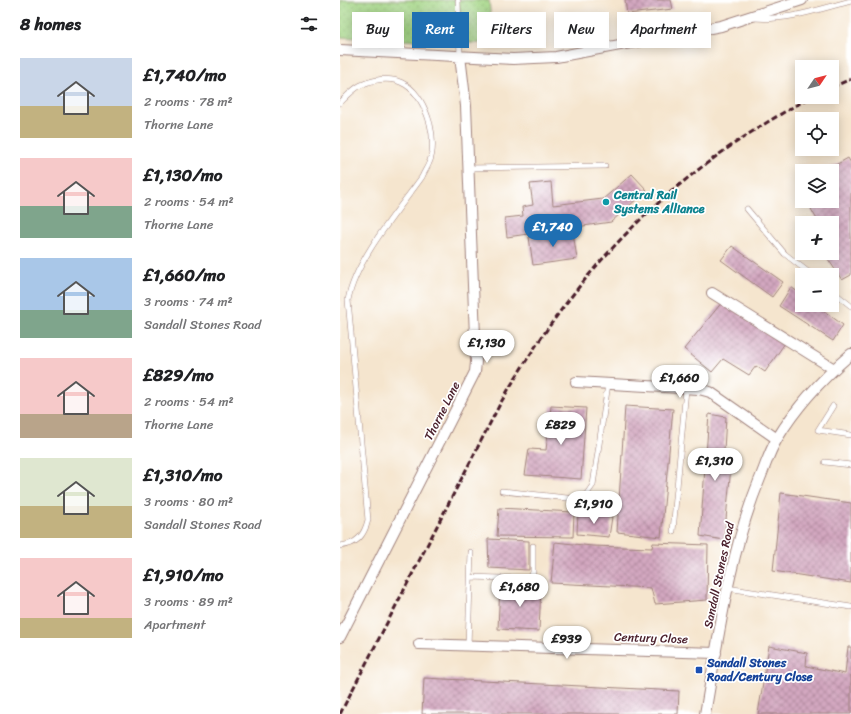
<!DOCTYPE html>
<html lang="en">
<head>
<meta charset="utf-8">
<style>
	:root { --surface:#fff; --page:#f2f2f2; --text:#202124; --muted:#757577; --accent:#1f6fb2 }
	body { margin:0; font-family:Sriracha,sans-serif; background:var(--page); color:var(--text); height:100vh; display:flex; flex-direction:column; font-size:15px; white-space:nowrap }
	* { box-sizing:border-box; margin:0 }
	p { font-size:13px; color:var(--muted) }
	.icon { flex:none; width:22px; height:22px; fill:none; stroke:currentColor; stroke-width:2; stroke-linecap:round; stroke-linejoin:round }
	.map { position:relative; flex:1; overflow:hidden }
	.sheet { display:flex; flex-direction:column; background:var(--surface); width:340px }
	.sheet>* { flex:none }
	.hud { position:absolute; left:12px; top:12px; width:380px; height:36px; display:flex; gap:8px }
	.needle { width:26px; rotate:55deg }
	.controls { position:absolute; left:455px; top:60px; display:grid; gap:8px }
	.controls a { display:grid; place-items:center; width:44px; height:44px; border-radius:0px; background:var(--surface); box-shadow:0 2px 10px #0003; font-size:20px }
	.price { position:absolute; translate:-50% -34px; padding:0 9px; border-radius:14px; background:#fff; color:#222; font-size:13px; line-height:26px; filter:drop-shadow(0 1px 2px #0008) }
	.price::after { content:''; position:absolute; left:50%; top:24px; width:12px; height:9px; margin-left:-6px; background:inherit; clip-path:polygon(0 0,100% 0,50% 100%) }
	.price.on { background:var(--accent); color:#fff }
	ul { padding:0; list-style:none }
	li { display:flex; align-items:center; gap:12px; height:100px; padding:0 20px }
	li span { display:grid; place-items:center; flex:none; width:112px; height:80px; border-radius:0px; color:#555 }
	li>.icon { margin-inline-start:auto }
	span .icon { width:48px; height:48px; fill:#fffc; stroke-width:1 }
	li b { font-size:17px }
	h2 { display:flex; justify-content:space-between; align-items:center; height:48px; padding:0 20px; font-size:17px }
	.chip { padding:0 14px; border-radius:0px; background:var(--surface); box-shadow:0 2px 10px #0003; font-size:14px; line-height:36px }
	.chip.on { background:var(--accent); color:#fff }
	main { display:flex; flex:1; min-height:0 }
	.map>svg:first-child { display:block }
	.grass { fill:url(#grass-dots); stroke:#767a58 }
	.building { fill:url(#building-cross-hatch) }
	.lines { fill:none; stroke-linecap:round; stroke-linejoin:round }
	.service-casing { stroke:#a0827c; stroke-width:6 }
	.minor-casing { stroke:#a0827c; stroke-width:12 }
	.service { stroke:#fff; stroke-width:5 }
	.minor { stroke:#fff; stroke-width:10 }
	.rail { stroke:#4a1f2b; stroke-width:3; stroke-dasharray:6 3; stroke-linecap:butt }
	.culture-dot { fill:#0f9aa8; stroke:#fff; stroke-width:1.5 }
	.transit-dot { fill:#1a4fb4; stroke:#fff; stroke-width:1.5 }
	.labels { text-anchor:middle; stroke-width:3.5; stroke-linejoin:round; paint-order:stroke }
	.culture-label { font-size:12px; font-weight:bold; fill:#0d838f; stroke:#fff; text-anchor:start }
	.street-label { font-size:12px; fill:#4a1f2b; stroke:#fff }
	.transit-label { font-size:12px; font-weight:bold; fill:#164399; stroke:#fff; text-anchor:start }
</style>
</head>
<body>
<main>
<section class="sheet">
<h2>8 homes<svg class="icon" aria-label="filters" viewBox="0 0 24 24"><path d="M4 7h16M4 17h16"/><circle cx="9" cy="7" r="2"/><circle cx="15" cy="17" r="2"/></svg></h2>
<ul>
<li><span style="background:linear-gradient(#c9d6e8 60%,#c2b280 0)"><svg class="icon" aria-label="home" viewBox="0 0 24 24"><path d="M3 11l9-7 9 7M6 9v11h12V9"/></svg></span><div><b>£1,740/mo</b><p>2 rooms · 78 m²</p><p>Thorne Lane</p></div></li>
<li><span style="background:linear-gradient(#f6c9c9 60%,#7fa58c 0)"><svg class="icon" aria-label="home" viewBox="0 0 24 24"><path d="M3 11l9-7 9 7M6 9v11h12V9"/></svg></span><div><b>£1,130/mo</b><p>2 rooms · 54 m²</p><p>Thorne Lane</p></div></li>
<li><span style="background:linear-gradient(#a9c7e8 65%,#7fa58c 0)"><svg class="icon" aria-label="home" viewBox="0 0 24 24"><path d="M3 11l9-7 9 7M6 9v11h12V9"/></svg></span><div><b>£1,660/mo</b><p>3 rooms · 74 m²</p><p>Sandall Stones Road</p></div></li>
<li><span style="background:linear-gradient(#f6c9c9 70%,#b9a48a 0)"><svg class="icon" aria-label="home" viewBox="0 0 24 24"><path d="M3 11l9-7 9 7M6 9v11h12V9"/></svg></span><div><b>£829/mo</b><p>2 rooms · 54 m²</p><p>Thorne Lane</p></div></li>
<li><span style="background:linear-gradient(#dfe7d0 60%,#c2b280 0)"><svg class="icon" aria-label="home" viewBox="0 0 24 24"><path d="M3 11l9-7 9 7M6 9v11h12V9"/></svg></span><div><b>£1,310/mo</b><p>3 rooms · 80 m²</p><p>Sandall Stones Road</p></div></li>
<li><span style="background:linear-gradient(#f6c9c9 75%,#c2b280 0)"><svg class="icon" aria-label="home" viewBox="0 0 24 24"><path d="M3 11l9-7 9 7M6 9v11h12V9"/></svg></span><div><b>£1,910/mo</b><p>3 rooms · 89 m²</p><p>Apartment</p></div></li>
</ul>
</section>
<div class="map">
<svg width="511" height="714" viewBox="0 0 511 714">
	<defs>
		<pattern id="grass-dots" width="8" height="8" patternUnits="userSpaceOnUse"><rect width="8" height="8" fill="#a3d584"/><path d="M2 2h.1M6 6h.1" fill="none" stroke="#8eb672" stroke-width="1.8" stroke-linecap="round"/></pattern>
		<pattern id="building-cross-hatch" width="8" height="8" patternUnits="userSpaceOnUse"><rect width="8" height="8" fill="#d3a7c0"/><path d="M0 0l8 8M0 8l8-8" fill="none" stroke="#ad879c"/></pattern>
	</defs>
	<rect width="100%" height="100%" fill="#fff"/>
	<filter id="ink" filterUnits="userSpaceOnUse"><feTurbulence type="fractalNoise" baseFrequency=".025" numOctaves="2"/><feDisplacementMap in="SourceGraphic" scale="8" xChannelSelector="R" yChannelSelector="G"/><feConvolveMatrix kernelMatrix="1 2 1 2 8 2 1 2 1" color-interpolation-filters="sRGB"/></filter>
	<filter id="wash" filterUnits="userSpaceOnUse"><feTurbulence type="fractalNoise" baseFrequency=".012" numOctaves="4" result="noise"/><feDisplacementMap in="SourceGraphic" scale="16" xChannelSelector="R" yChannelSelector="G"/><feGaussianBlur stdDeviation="0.9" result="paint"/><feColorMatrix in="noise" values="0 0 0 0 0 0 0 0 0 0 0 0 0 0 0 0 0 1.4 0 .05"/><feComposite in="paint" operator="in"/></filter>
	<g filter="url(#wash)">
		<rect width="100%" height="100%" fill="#f5e5ce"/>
		<path class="grass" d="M0 0H149L153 43H120L0 37Z"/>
		<g id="blocks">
			<path class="building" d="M285 0H331L333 9 287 14Z
				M508 158 511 163V275L502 280 488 259 498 254 492 244V223H479L471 209 482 201H492V171H485Z
				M292 174 307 190 271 222 167 237 165 218 183 216 182 207 193 205 190 184 211 182 213 205 263 199Z
				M233 232 237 259 193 265 189 237Z
				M392 246 443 282 432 297 381 260Z
				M451 287 462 295V305H476L503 325 493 341 439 306Z
				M383 301 445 343 425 372 416 366 409 375 383 359 372 372 344 349Z
				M211 406 246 408 241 479 185 475 189 449 206 450Z
				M285 406 333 409 321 537 277 532Z
				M369 414 386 417 383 467H391L384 540 360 536Z
				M441 493 511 503V583L433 571Z
				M159 508 234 512 233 537 157 536Z
				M238 512 272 517 269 537 237 534Z
				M148 539 189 541V570L149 568Z
				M215 542 252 546 312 548 313 543 368 545 367 600 315 604 311 588 211 583Z
				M160 585 201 586 199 631 158 629Z
				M429 646 467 653 466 666 505 674 508 647H511V714H418Z
				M84 678 339 691 338 714H82Z"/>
		</g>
	</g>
	<g filter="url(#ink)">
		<use href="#blocks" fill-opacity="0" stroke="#a0827c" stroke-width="1"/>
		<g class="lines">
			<defs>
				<path id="service" d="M118 0 120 56
					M414 18C447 21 479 9 511 1
					M0 103C6 97 13 89 21 85 59 69 80 88 90 124 93 136 94 152 89 163 87 168 84 172 82 177 57 212 16 259 8 300L28 520C24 536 17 544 0 546
					M129 168 265 166
					M407 209 445 254 472 275
					M492 291 511 306
					M493 406 478 430 511 435
					M485 462 511 465
					M162 491 236 499 246 495 253 485 268 384
					M333 531 346 389
					M131 577 186 579 191 577 193 572V546
					M387 588 511 607
					M128 646 131 552"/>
				<path id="minor" d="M0 50 173 59 216 57 381 26 462 0
					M372 293 494 369
					M236 382 359 389 370 392 437 439
					M0 637 135 372 136 362 126 106 120 56
					M79 644 376 653
					M365 714C379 635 389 555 419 481 425 467 429 452 437 439 456 407 483 378 511 354"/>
			</defs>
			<use href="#service" class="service-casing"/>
			<use href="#minor" class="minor-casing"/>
			<use href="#service" class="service"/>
			<use href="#minor" class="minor"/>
			<path class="rail" d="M492 87 511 79
				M0 714 160 404C239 266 331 173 471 97"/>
		</g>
	</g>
	<circle class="culture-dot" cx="266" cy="202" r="4"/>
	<rect class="transit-dot" x="355" y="666" width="8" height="8" rx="2"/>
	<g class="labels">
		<g class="culture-label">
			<text x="274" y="199">Central Rail<tspan x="274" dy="14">Systems Alliance</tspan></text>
		</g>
		<g class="street-label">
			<text transform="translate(102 411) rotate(-63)" y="4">Thorne Lane</text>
			<text transform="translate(379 575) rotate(-78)" y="4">Sandall Stones Road</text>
			<text transform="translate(311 638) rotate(2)" y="4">Century Close</text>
		</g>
		<g class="transit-label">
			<text x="367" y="667">Sandall Stones<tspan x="367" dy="14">Road/Century Close</tspan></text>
		</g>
	</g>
</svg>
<div class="controls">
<a><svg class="needle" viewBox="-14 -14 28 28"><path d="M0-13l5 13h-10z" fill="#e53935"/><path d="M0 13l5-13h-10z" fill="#757577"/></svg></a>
<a><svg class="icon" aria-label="locate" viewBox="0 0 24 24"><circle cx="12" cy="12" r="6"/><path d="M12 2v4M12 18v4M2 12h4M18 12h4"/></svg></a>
<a><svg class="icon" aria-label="layers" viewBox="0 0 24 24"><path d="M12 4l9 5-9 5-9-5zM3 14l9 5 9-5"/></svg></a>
<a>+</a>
<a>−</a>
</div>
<b class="price on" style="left:213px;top:248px">£1,740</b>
<b class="price" style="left:147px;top:364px">£1,130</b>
<b class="price" style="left:340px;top:399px">£1,660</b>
<b class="price" style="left:221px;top:446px">£829</b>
<b class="price" style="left:375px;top:482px">£1,310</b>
<b class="price" style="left:254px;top:525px">£1,910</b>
<b class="price" style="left:180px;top:608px">£1,680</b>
<b class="price" style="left:227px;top:660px">£939</b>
<div class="hud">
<a class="chip">Buy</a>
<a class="chip on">Rent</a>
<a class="chip">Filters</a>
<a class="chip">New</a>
<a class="chip">Apartment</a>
</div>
</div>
</main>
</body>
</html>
